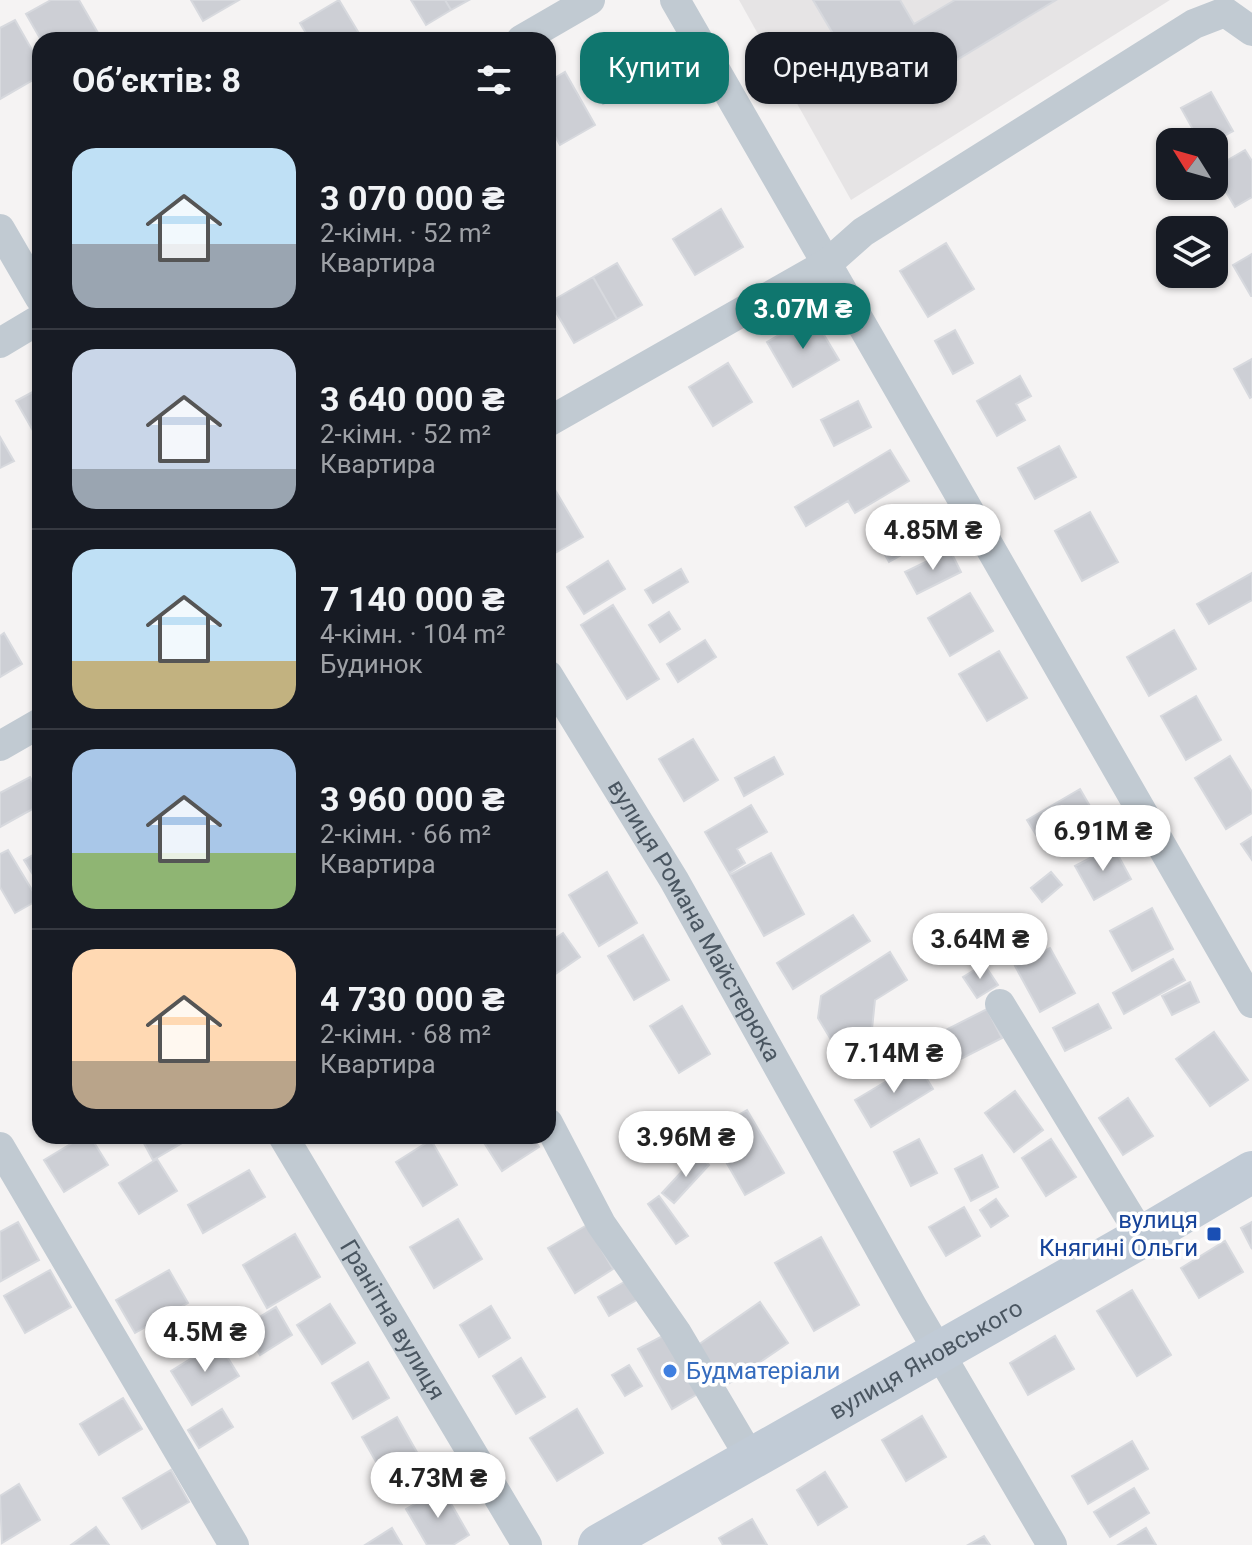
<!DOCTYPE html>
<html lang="uk">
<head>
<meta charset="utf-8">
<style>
	:root { --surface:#171b24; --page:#242831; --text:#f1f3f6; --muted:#9ea1a6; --line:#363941; --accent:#0f766e }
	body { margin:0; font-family:Roboto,sans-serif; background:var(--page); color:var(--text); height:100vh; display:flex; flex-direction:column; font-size:30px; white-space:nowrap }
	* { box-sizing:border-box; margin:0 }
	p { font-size:26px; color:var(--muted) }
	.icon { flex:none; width:44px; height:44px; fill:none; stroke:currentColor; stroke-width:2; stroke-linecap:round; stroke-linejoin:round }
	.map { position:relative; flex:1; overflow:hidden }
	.details { position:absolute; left:32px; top:32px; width:524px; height:1112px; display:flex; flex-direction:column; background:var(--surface); border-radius:24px; box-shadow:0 2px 6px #0004 }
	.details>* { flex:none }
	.guide { position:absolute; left:580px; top:32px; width:552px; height:72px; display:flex; gap:16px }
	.needle { width:52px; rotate:307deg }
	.tools { position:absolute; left:1156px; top:128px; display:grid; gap:16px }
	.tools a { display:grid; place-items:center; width:72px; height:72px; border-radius:16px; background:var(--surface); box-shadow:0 2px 6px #0004; font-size:40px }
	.price { position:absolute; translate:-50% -68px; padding:0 18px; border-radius:28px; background:#fff; color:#222; font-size:26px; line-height:52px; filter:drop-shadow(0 2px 4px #0008) }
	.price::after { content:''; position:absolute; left:50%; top:48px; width:24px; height:18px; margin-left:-12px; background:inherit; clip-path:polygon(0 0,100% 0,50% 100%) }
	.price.selected { background:var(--accent); color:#fff }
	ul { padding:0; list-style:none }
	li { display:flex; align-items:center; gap:24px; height:200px; padding:0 40px }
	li+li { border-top:2px solid var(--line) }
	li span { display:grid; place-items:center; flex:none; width:224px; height:160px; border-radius:24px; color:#555 }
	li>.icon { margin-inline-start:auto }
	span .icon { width:96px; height:96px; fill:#fffc; stroke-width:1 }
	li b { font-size:34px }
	h2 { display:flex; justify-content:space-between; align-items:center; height:96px; padding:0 40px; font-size:34px }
	.tag { padding:0 28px; border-radius:24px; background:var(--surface); box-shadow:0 2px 6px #0004; font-size:28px; line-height:72px }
	.tag.selected { background:var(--accent); color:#fff }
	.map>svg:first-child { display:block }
	.education { fill:#e6e4e5 }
	.building { fill:#cdcfd5; stroke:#d7d9de; stroke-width:2 }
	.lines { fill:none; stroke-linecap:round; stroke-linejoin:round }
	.minor { stroke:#c1cad2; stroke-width:30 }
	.secondary { stroke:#c1cbd6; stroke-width:42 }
	.transit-dot { fill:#1a4fb4; stroke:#fff; stroke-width:3 }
	.shop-dot { fill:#3f7fe0; stroke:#fff; stroke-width:3 }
	.labels { text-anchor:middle; stroke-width:7; stroke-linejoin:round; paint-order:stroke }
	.street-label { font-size:24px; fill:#4a5661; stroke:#fff }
	.transit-label { font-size:24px; fill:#164399; stroke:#fff; text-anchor:end }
	.shop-label { font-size:24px; fill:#366cbe; stroke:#fff; text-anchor:start }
</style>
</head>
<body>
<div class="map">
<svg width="1252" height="1545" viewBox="0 0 1252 1545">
	<rect width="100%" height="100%" fill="#f5f3f3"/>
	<path class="education" d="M739 0H1170L851 200Z"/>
	<path class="building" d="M51 0H79L98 33 86 40H41L26 14Z
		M191 0H239L203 21Z
		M339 0 363 40H310L300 23Z
		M411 0H445L451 10 426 25Z
		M445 0H469L451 10Z
		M813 0H900L914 24 955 0H1056L889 101 862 57 851 64Z
		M15 20 40 64V76L0 99V28Z
		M647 39 664 69 603 104 586 74Z
		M565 72 595 125 560 145 548 124V82Z
		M1211 92 1233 131 1213 142H1200L1181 108Z
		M1245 150 1252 161V197L1235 207 1214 172V168Z
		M721 209 743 247 695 275 673 239Z
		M946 243 974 289 928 317 900 271Z
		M1252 254V296H1251L1233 265Z
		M617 263 642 305 617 319 593 277Z
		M593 277 617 319 574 343 550 302Z
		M812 315 839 360 793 387 767 342Z
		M955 330 973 363 953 374 935 341Z
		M1252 359V397L1250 398 1234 369Z
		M728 363 752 402 713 426 689 387Z
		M1020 376 1031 396 1016 404 1025 420 997 436 977 401Z
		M40 388V443L16 401Z
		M858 401 871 427 834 446 821 420Z
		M0 437 14 461 0 468Z
		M1059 446 1076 477 1035 499 1018 468Z
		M890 450 909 481 855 513 848 501 806 526 795 507Z
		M548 478 583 537 548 557Z
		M922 505 939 534 889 562 873 533Z
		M1090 512 1118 562 1082 581 1055 531Z
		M950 550 961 572 917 594 905 572Z
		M608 561 625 589 584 614 567 587Z
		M681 569 688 582 653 603 645 590Z
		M1252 573V600L1209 624 1197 604Z
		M970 593 993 631 950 656 928 618Z
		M613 605 659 679 627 699 581 625Z
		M669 612 680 629 660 642 649 625Z
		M1174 630 1196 669 1149 696 1127 657Z
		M4 633 22 664 0 677V636Z
		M705 640 716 657 678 682 667 664Z
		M999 651 1027 698 987 721 959 674Z
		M1196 696 1221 740 1186 760 1161 716Z
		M693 739 718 780 684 801 659 759Z
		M1230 756 1252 792V813L1226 829 1195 778Z
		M774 757 783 774 744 796 735 778Z
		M30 777 40 796V805L0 827V793Z
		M1080 789 1098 820 1046 851 1027 820Z
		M751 805 767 832 737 849 745 863 729 873 705 832Z
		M1252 837V860L1241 844Z
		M1113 846 1131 879 1094 900 1075 866Z
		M8 850 38 900 15 913 0 887V854Z
		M40 851V886L24 860Z
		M771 853 804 914 764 936 730 875Z
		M607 872 637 923 599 946 569 895Z
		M1051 872 1062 885 1042 902 1031 888Z
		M1152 908 1173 949 1132 971 1110 931Z
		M853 915 870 941 793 989 777 963Z
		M563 933 580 957 548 979V943Z
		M643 935 669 980 634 1000 608 956Z
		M1050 948 1075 993 1040 1012 1015 966Z
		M890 952 907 980 875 1000 872 1029 884 1050 851 1073 818 1018 821 996Z
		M1173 959 1185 980 1124 1014 1113 993Z
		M984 964 998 985 977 998 963 977Z
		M1190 982 1199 1002 1172 1015 1162 996Z
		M1098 1004 1111 1028 1065 1051 1053 1028Z
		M682 1006 710 1054 679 1073 650 1026Z
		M987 1009 1002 1038 955 1062 940 1033Z
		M1214 1032 1248 1080 1210 1106 1176 1059Z
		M917 1063 933 1089 871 1127 855 1100Z
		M1015 1091 1043 1130 1014 1152 985 1113Z
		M1128 1098 1153 1136 1123 1155 1099 1118Z
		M747 1110 784 1173 745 1195 709 1132Z
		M84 1136H90L108 1165 64 1192 44 1160Z
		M140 1136H194L153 1160Z
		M483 1136H532L539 1147 502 1171 481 1138Z
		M919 1139 937 1173 911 1186 894 1152Z
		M1051 1139 1076 1177 1046 1196 1022 1158Z
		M431 1140 457 1185 423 1206 396 1162Z
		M698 1154 709 1165 674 1203 662 1193Z
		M982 1155 998 1187 971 1201 955 1169Z
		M157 1159 177 1191 139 1214 119 1183Z
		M249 1170 265 1197 203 1233 188 1205Z
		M659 1196 688 1236 676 1244 648 1204Z
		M996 1199 1008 1216 991 1227 980 1210Z
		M964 1207 980 1236 946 1256 929 1227Z
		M458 1219 482 1259 434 1288 410 1247Z
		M18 1222 39 1260 1 1281 0 1232Z
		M1252 1222V1249L1241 1228Z
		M587 1225 613 1269 575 1293 548 1248Z
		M295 1234 320 1277 267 1308 243 1265Z
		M821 1237 859 1305 814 1331 775 1263Z
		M1225 1241 1243 1272 1199 1298 1181 1268Z
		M50 1270 71 1307 25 1333 4 1296Z
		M169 1270 188 1303 135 1333 116 1300Z
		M631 1278 642 1297 609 1316 598 1297Z
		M1132 1290 1171 1355 1137 1376 1097 1311Z
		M760 1302 788 1343 725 1386 698 1345Z
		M330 1304 355 1343 322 1364 297 1325Z
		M491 1306 510 1338 479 1357 460 1325Z
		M276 1307 292 1335 260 1355 243 1327Z
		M668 1333 701 1392 672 1409 638 1349Z
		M1055 1336 1074 1369 1028 1395 1010 1363Z
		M218 1342 239 1376 192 1405 171 1371Z
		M521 1358 545 1397 516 1414 493 1376Z
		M368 1362 389 1398 353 1419 332 1383Z
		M629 1365 642 1386 625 1396 612 1375Z
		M123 1398 142 1429 99 1455 80 1424Z
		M222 1409 233 1427 199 1448 188 1430Z
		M577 1409 603 1453 557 1481 530 1438Z
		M922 1416 946 1457 906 1481 882 1440Z
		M397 1417 427 1470 392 1490 362 1437Z
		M1132 1441 1148 1469 1088 1504 1072 1476Z
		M171 1470 189 1502 142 1529 123 1498Z
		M825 1472 847 1507 818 1525 797 1490Z
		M19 1484 40 1520 2 1543 0 1496Z
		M442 1488 469 1535 453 1545H427L406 1509Z
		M1134 1488 1149 1513 1110 1537 1094 1512Z
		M752 1519 767 1545H723L719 1538Z
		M96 1527 109 1545H71Z
		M392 1528 402 1545H365Z
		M1146 1528 1156 1545H1118Z
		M984 1536 990 1545H968Z"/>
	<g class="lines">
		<g class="minor">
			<path d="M675 0 1252 1003"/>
			<path d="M521 40 590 0"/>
			<path d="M0 229 40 298"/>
			<path d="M0 343 40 319"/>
			<path d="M548 422 828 263 863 232 1194 24 1225 12 1252 31"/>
			<path id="s1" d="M548 675 674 880 912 1306 1052 1545"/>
			<path d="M0 746 40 723"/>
			<path d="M1000 1004 1142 1237"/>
			<path d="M548 1123 601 1224 676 1332 751 1459"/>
			<path id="s2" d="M283 1136 527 1545"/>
			<path d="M0 1147 234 1545"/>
		</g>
		<path class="secondary" id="s3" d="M599 1545 1142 1237 1252 1172"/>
	</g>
	<rect class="transit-dot" x="1206" y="1226" width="16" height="16" rx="4"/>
	<circle class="shop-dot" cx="670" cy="1371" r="8"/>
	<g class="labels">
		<g class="street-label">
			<text dy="8" stroke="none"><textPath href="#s1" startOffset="286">вулиця Романа Майстерюка</textPath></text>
			<text dy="8" stroke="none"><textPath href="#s2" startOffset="214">Гранітна вулиця</textPath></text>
			<text dy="8" stroke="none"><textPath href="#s3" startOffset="376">вулиця Яновського</textPath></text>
		</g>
		<g class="transit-label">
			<text x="1198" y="1228">вулиця<tspan x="1198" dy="28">Княгині Ольги</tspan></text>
		</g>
		<g class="shop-label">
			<text x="686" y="1379">Будматеріали</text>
		</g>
	</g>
</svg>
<div class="tools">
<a><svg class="needle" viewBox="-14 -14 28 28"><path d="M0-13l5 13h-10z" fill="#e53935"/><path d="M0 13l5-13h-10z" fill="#9ea1a6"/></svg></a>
<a><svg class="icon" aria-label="layers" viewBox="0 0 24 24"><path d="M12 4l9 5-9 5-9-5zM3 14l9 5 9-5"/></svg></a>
</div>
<b class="price selected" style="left:803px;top:351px">3.07M ₴</b>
<b class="price" style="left:933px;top:572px">4.85M ₴</b>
<b class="price" style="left:1103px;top:873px">6.91M ₴</b>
<b class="price" style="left:980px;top:981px">3.64M ₴</b>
<b class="price" style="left:894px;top:1095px">7.14M ₴</b>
<b class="price" style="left:686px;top:1179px">3.96M ₴</b>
<b class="price" style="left:205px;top:1374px">4.5M ₴</b>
<b class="price" style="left:438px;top:1520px">4.73M ₴</b>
<div class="guide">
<a class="tag selected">Купити</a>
<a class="tag">Орендувати</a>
</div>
<section class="details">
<h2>Об’єктів: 8<svg class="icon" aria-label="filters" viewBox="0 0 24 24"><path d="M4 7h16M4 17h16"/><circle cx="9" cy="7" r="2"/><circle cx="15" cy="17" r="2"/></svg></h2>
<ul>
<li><span style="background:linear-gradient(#bfe0f5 60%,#9aa5b1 0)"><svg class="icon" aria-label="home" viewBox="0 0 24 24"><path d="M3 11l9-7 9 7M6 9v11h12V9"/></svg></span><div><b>3 070 000 ₴</b><p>2-кімн. · 52 m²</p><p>Квартира</p></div></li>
<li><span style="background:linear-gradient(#c9d6e8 75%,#9aa5b1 0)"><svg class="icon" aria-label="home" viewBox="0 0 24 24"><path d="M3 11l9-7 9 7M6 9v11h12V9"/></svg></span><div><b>3 640 000 ₴</b><p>2-кімн. · 52 m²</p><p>Квартира</p></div></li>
<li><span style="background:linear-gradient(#bfe0f5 70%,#c2b280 0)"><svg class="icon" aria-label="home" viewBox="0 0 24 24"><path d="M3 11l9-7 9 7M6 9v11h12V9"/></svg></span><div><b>7 140 000 ₴</b><p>4-кімн. · 104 m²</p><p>Будинок</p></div></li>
<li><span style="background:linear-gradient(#a9c7e8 65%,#8fb573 0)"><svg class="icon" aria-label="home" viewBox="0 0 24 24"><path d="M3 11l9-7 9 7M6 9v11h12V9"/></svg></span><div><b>3 960 000 ₴</b><p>2-кімн. · 66 m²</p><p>Квартира</p></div></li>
<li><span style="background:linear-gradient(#ffd9b3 70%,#b9a48a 0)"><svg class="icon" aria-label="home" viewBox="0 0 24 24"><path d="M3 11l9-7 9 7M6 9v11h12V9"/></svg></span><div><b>4 730 000 ₴</b><p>2-кімн. · 68 m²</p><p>Квартира</p></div></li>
</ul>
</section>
</div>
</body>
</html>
